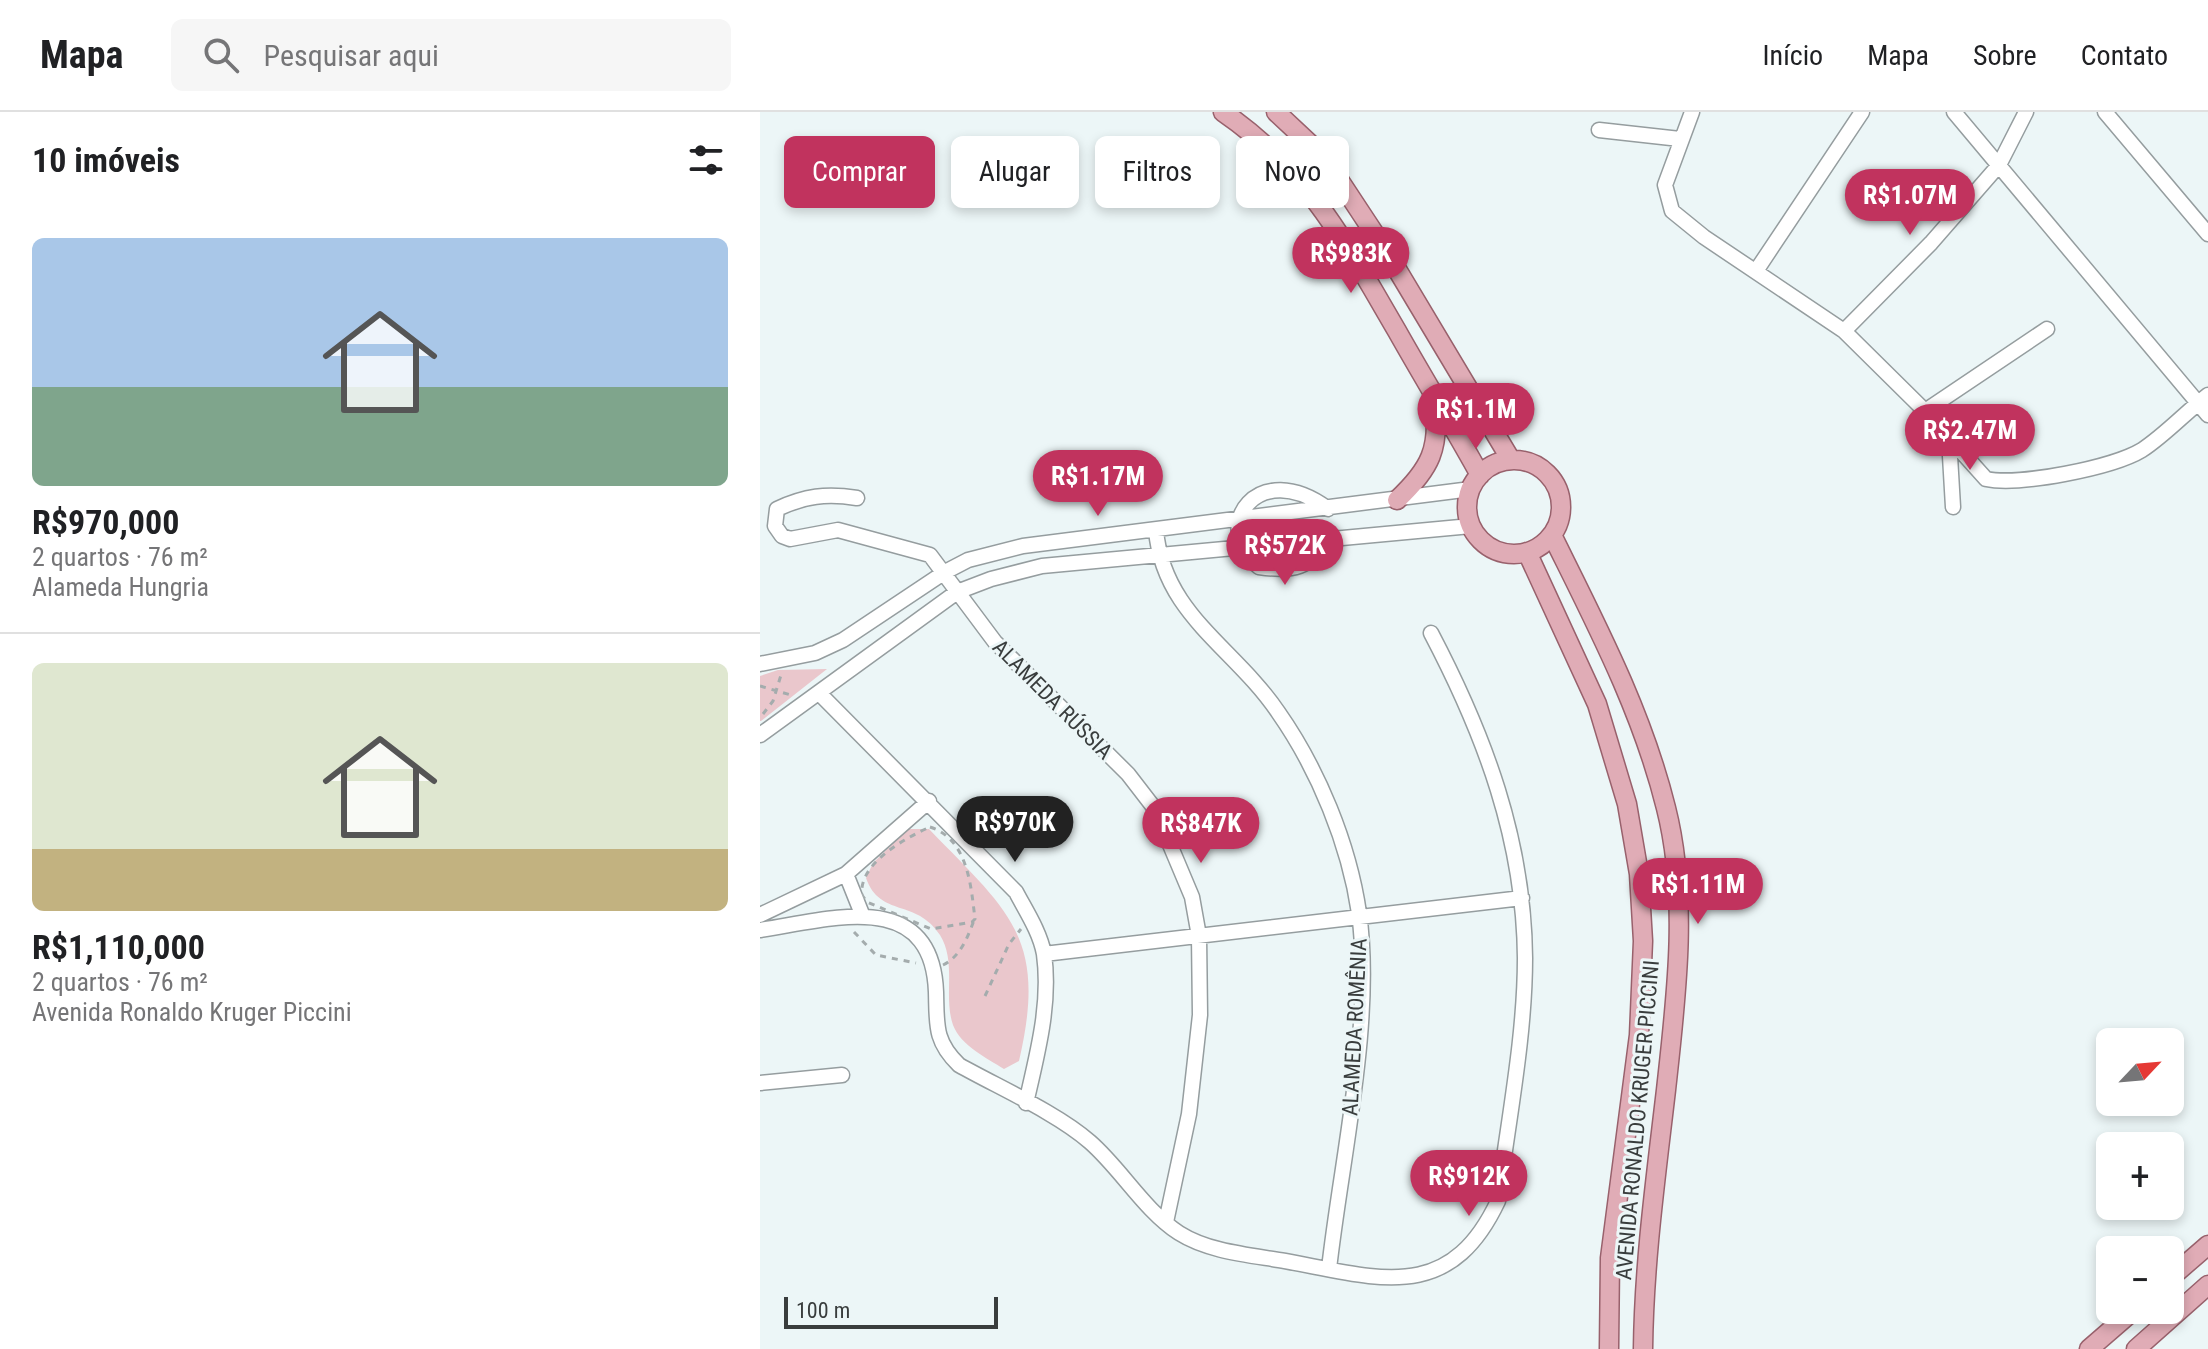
<!DOCTYPE html>
<html lang="pt">
<head>
<meta charset="utf-8">
<style>
	:root { --surface:#fff; --page:#f6f6f6; --text:#202124; --muted:#757577; --line:#e0e0e0; --accent:#c1335e }
	body { margin:0; font-family:"Roboto Condensed",sans-serif; background:var(--page); color:var(--text); height:100vh; display:flex; flex-direction:column; font-size:30px; white-space:nowrap }
	* { box-sizing:border-box; margin:0 }
	p { font-size:26px; color:var(--muted) }
	.icon { flex:none; width:44px; height:44px; fill:none; stroke:currentColor; stroke-width:2; stroke-linecap:round; stroke-linejoin:round }
	.map { position:relative; flex:1; overflow:hidden }
	.sheet { display:flex; flex-direction:column; background:var(--surface); width:760px }
	.sheet>* { flex:none }
	.top-card { position:absolute; left:24px; top:24px; width:760px; height:72px; display:flex; gap:16px }
	.needle { width:52px; rotate:64deg }
	.fabs { position:absolute; left:1336px; top:916px; display:grid; gap:16px }
	.fabs a { display:grid; place-items:center; width:88px; height:88px; border-radius:12px; background:var(--surface); box-shadow:0 4px 12px #0003; font-size:40px }
	.scale { position:absolute; left:24px; bottom:20px; width:214px; box-sizing:border-box; padding-left:8px; border:4px solid #393d3d; border-top:0; font-size:22px; line-height:28px; white-space:nowrap; color:#393d3d; -webkit-text-stroke:6px #ecf6f7; paint-order:stroke }
	.price { position:absolute; translate:-50% -68px; padding:0 18px; border-radius:28px; background:var(--accent); color:#fff; font-size:26px; line-height:52px; filter:drop-shadow(0 2px 4px #0008) }
	.price::after { content:''; position:absolute; left:50%; top:48px; width:24px; height:18px; margin-left:-12px; background:inherit; clip-path:polygon(0 0,100% 0,50% 100%) }
	.price.current { background:#222; color:#fff }
	ul { padding:0; list-style:none }
	li { display:grid; align-content:center; gap:16px; height:424px; padding:0 32px }
	li+li { border-top:2px solid var(--line) }
	li span { display:grid; place-items:center; height:248px; border-radius:12px; color:#555 }
	li>.icon { margin-inline-start:auto }
	span .icon { width:144px; height:144px; fill:#fffc; stroke-width:1 }
	li b { font-size:34px }
	h2 { display:flex; justify-content:space-between; align-items:center; height:96px; padding:0 32px; font-size:34px }
	.chip { padding:0 28px; border-radius:12px; background:var(--surface); box-shadow:0 4px 12px #0003; font-size:28px; line-height:72px }
	.chip.current { background:var(--accent); color:#fff }
	header { display:flex; align-items:center; gap:48px; box-sizing:border-box; height:112px; padding:0 40px; background:var(--surface); border-bottom:2px solid var(--line) }
	header strong { font-size:38px }
	nav { display:flex; gap:44px; margin-inline-start:auto; font-size:28px }
	.search { width:560px; height:72px; background:var(--page); display:flex; align-items:center; gap:20px; box-sizing:border-box; padding:0 28px; border-radius:12px; color:var(--muted); font-size:30px }
	main { display:flex; flex:1; min-height:0 }
	.map>svg:first-child { display:block }
	.green { fill:#eac7cc }
	.lines { fill:none; stroke-linecap:round; stroke-linejoin:round }
	.minor-casing { stroke:#959d9f; stroke-width:17 }
	.major-casing { stroke:#98616c; stroke-width:21 }
	.path { stroke:#a4acad; stroke-width:3; stroke-dasharray:6 6; stroke-linecap:butt }
	.minor { stroke:#fff; stroke-width:14 }
	.major { stroke:#e0acb6; stroke-width:18 }
	.labels { text-anchor:middle; stroke-width:6; stroke-linejoin:round; paint-order:stroke }
	.street-label { font-size:22px; fill:#393d3d; stroke:#ecf6f7 }
</style>
</head>
<body>
<header>
<strong>Mapa</strong>
<div class="search"><svg class="icon" aria-label="search" viewBox="0 0 24 24"><circle cx="10" cy="10" r="6"/><path d="M15 15l6 6"/></svg>Pesquisar aqui</div>
<nav><a>Início</a><a>Mapa</a><a>Sobre</a><a>Contato</a></nav>
</header>
<main>
<section class="sheet">
<h2>10 imóveis<svg class="icon" aria-label="filters" viewBox="0 0 24 24"><path d="M4 7h16M4 17h16"/><circle cx="9" cy="7" r="2"/><circle cx="15" cy="17" r="2"/></svg></h2>
<ul>
<li><span style="background:linear-gradient(#a9c7e8 60%,#7fa58c 0)"><svg class="icon" aria-label="home" viewBox="0 0 24 24"><path d="M3 11l9-7 9 7M6 9v11h12V9"/></svg></span><div><b>R$970,000</b><p>2 quartos · 76 m²</p><p>Alameda Hungria</p></div></li>
<li><span style="background:linear-gradient(#dfe7d0 75%,#c2b280 0)"><svg class="icon" aria-label="home" viewBox="0 0 24 24"><path d="M3 11l9-7 9 7M6 9v11h12V9"/></svg></span><div><b>R$1,110,000</b><p>2 quartos · 76 m²</p><p>Avenida Ronaldo Kruger Piccini</p></div></li>
</ul>
</section>
<div class="map">
<svg width="1448" height="1237" viewBox="0 0 1448 1237">
	<rect width="100%" height="100%" fill="#ecf6f7"/>
	<path class="green" d="M67 557 1 609H0V564L18 558Z
		M148 717H169C249 800 288 825 259 949L244 957C227 946 201 934 193 913 183 884 197 851 180 823 156 786 120 806 106 766L113 751Z"/>
	<g class="lines">
		<defs>
			<path id="minor" d="M932 0 905 73 912 99 944 125 1084 219 1165 299 1226 367C1259 374 1352 356 1382 338 1405 323 1426 300 1448 283
				M1194 0 1448 303
				M1345 0 1448 122
				M839 18 920 27
				M996 159 1102 0
				M1084 219 1171 131 1239 53 1266 0
				M1165 299 1287 217
				M1189 327 1193 395
				M97 386C66 381 45 384 17 397L15 414 22 424 30 427 78 418 170 443 235 530 368 662 395 697 432 785 439 824 440 903 429 1002 406 1110
				M568 397C498 345 449 414 499 455 533 460 550 456 569 428
				M396 418C403 502 474 535 518 600 558 657 589 732 599 801 614 910 581 1048 569 1157
				M0 552 55 541 83 528 185 460 208 448 263 434 711 377
				M59 581 256 780C266 799 280 820 284 842 291 892 277 943 266 991
				M0 623 197 480 231 467 282 454 711 414
				M86 762 102 802
				M0 803 86 762 169 689
				M0 818C68 808 172 774 176 880 177 912 174 929 199 953 238 975 297 1001 330 1030 361 1057 384 1098 419 1121 449 1140 490 1143 525 1149 618 1166 689 1193 738 1089 748 1009 765 926 765 846 764 728 725 624 671 521
				M284 842 762 786
				M0 971 82 963"/>
			<path id="major" d="M463 0C549 59 586 132 637 219 664 267 693 314 720 363
				M516 0 564 45 626 139 751 348
				M707 395a47 47 0 1 1 94 0a47 47 0 1 1-94 0Z
				M637 388C670 357 681 336 674 289
				M792 423C836 512 882 599 906 696 929 787 916 887 906 978 896 1064 884 1150 883 1237
				M767 440 837 592 867 692 879 762 883 829 879 923 850 1146 849 1237
				M1410 1166 1448 1133
				M1329 1237 1374 1198
				M1376 1237 1448 1173"/>
		</defs>
		<use href="#minor" class="minor-casing"/>
		<use href="#major" class="major-casing"/>
		<path class="path" d="M0 574 31 583
			M3 602 13 589 21 563
			M170 715C208 727 211 774 215 807L212 810 171 817 107 790 102 783C98 752 145 726 170 715Z
			M94 820 116 843 156 851
			M183 853C200 845 208 825 214 808
			M225 884 249 832 261 817"/>
		<use href="#minor" class="minor"/>
		<use href="#major" class="major"/>
	</g>
	<g class="labels">
		<g class="street-label">
			<text transform="translate(293 587) rotate(45)" y="8">ALAMEDA RÚSSIA</text>
			<text transform="translate(594 915) rotate(-87)" y="8">ALAMEDA ROMÊNIA</text>
			<text transform="translate(877 1008) rotate(-85)" y="8">AVENIDA RONALDO KRUGER PICCINI</text>
		</g>
	</g>
</svg>
<div class="fabs">
<a><svg class="needle" viewBox="-14 -14 28 28"><path d="M0-13l5 13h-10z" fill="#e53935"/><path d="M0 13l5-13h-10z" fill="#757577"/></svg></a>
<a>+</a>
<a>−</a>
</div>
<div class="scale">100 m</div>
<b class="price" style="left:1150px;top:125px">R$1.07M</b>
<b class="price" style="left:591px;top:183px">R$983K</b>
<b class="price" style="left:716px;top:339px">R$1.1M</b>
<b class="price" style="left:1210px;top:360px">R$2.47M</b>
<b class="price" style="left:338px;top:406px">R$1.17M</b>
<b class="price" style="left:525px;top:475px">R$572K</b>
<b class="price current" style="left:255px;top:752px">R$970K</b>
<b class="price" style="left:441px;top:753px">R$847K</b>
<b class="price" style="left:938px;top:814px">R$1.11M</b>
<b class="price" style="left:709px;top:1106px">R$912K</b>
<div class="top-card">
<a class="chip current">Comprar</a>
<a class="chip">Alugar</a>
<a class="chip">Filtros</a>
<a class="chip">Novo</a>
</div>
</div>
</main>
</body>
</html>
